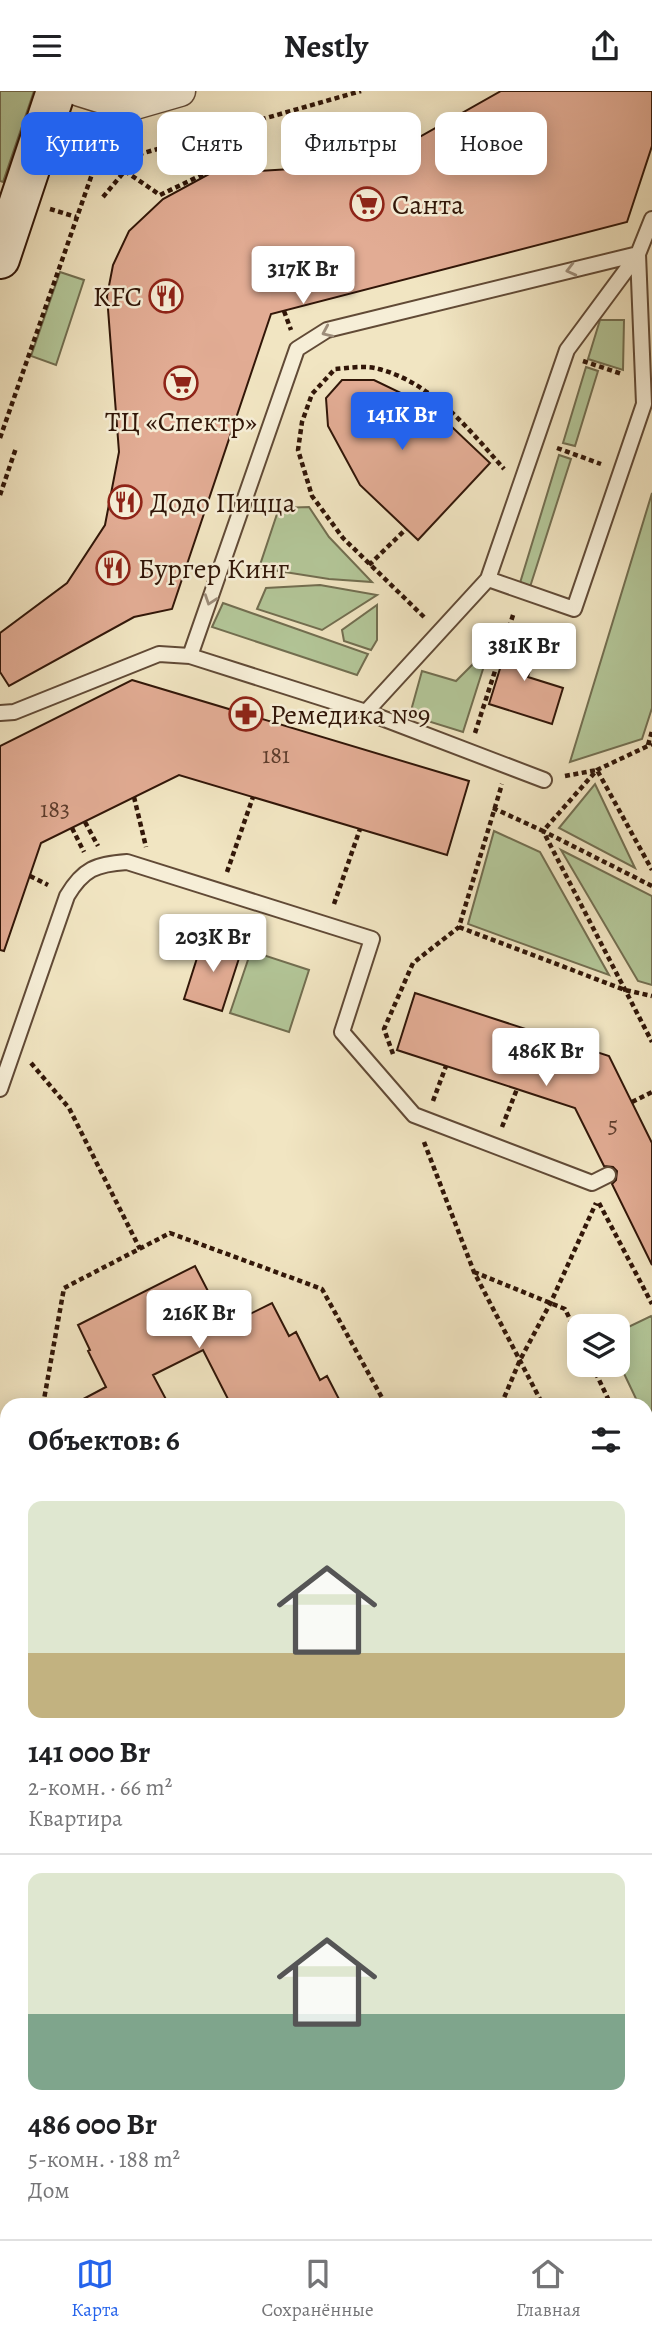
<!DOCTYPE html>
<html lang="ru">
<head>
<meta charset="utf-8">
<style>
	:root { --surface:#fff; --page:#f2f2f2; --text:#202124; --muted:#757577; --line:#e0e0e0; --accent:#2563eb }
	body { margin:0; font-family:Alegreya,serif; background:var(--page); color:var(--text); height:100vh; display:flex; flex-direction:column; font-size:26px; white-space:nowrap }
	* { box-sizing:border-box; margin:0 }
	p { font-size:23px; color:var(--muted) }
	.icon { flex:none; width:38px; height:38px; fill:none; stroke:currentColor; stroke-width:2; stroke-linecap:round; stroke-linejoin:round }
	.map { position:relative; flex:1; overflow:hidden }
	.sheet { position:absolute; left:0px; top:1307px; width:653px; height:842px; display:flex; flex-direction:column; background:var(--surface); border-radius:21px 21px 0 0; box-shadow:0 4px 18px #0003 }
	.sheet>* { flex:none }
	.hud { position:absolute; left:21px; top:21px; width:611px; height:63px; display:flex; gap:14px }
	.controls { position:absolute; left:567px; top:1223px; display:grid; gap:14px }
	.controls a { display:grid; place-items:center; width:63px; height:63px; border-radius:14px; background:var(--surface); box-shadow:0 4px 18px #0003; font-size:35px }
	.price { position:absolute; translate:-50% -60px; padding:0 16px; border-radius:7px; background:#fff; color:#222; font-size:23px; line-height:46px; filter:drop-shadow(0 2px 4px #0008) }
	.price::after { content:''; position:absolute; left:50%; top:42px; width:21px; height:16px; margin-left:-10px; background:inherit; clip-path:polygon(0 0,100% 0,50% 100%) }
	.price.active { background:var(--accent); color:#fff }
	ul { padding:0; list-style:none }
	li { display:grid; align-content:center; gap:14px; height:371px; padding:0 28px }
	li+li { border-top:2px solid var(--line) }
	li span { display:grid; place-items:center; height:217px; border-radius:14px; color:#555 }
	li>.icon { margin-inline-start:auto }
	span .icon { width:126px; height:126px; fill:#fffc; stroke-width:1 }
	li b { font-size:30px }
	h2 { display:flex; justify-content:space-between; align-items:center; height:84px; padding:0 28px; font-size:30px }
	.chip { padding:0 24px; border-radius:14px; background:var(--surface); box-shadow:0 4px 18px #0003; font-size:24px; line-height:63px }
	.chip.active { background:var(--accent); color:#fff }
	header { display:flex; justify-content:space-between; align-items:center; height:91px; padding:0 28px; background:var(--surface); font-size:32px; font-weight:600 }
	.menu { display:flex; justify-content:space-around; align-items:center; height:98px; border-top:2px solid var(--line); background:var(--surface); font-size:19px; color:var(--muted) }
	.menu a { display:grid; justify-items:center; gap:4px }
	.menu .active { color:var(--accent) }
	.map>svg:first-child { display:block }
	.green { fill:#b3c698; stroke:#726e50; stroke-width:2 }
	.building { fill:#e2ac94; stroke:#311608; stroke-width:2 }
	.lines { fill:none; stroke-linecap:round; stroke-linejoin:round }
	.lane-casing { stroke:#614a36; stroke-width:18 }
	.street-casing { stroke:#614a36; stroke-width:33 }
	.secondary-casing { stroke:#311608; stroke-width:42 }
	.path { stroke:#311608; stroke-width:4.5; stroke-dasharray:5 3.5; stroke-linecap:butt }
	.lane { stroke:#f6eed7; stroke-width:14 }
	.street { stroke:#f6eed7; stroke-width:30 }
	.secondary { stroke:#f6eed7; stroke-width:38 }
	.oneway { stroke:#9d8d7a }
	.labels { text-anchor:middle; stroke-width:5; stroke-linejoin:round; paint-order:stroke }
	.number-label { font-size:24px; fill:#5d3c2b }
	.poi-label { font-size:28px; fill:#311608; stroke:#f6eed7; text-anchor:start }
</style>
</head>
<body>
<header><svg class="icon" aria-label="menu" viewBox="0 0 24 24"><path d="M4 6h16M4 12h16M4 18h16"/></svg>Nestly<svg class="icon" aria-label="share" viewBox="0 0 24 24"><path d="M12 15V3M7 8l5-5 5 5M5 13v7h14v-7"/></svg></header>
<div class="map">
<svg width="652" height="2148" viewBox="0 0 652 2148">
	<rect width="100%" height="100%" fill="#f1e5c2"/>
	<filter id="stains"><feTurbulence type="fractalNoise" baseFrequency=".00286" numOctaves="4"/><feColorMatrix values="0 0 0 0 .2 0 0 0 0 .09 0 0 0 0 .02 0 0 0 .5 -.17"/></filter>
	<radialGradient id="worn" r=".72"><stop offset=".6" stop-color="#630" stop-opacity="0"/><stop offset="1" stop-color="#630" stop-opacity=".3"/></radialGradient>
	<path class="green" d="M0 0H34L3 91 0 90Z
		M60 181 84 189 56 274 31 265Z
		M600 229H624L623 279 588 268Z
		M586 276 598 280 575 355 563 352Z
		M559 364 571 368 530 496 520 492Z
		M652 402V617L642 648 570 671Z
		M309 416 329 446 372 491 329 488 259 477 279 417Z
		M320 494 377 504 322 539 257 518 266 497Z
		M223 512 368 563 357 584 212 536Z
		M377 514V549L371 559 344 550 342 539Z
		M490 556 463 641 421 628 412 616 422 580 456 590Z
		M595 693 635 777 559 737Z
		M494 740 540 761 609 884 468 833Z
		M561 759 652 805V894L638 890Z
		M251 860 309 879 289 941 230 922Z
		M651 1225 652 1227V1340L646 1328V1314H639L618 1270V1241Z"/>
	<path class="building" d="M501 0H652V55L627 131 271 223 172 518 134 526 9 595 0 581V542L67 492 105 434 119 361 107 205 113 174 129 140 163 108 209 83 342 75 414 49Z
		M342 289H374L432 317 490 372 418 449 360 394 328 335 326 307Z
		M512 539 539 548 528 586 563 597 552 633 489 613Z
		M132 589 469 690 447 764 179 684 41 752 4 860 0 859V655Z
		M204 845 242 858 222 920 184 908Z
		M415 902 609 965 652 1052V1174L612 1093 616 1089 617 1080 613 1076 604 1075 575 1017 397 959Z
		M195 1175 226 1235 272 1212 289 1245 296 1241 320 1289 327 1285 342 1314H231L203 1259 153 1284 169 1314H72L106 1296 88 1260 90 1259 78 1234Z"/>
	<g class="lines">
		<defs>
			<path id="lane" d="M488 488 574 518 644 313 638 163
				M190 565 297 258 327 239 638 163
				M366 621 488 488 567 259 638 163 652 128
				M0 622 14 621 159 563 190 565 366 621 544 689
				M0 998 67 805C83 778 96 773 127 771L372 848 342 941 414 1024 592 1092 608 1084
				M646 1566 652 1578
				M646 1645 652 1642
				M0 1956 7 1958
				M646 2131 652 2132
				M346 2142 365 2148
				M569 2142 572 2148
				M588 2148 600 2142"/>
			<path id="street" d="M80 0 128 15 180 0"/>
			<path id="secondary" d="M0 168 56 0"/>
		</defs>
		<use href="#lane" class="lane-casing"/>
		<use href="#street" class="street-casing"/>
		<use href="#secondary" class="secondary-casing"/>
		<path class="path" d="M115 62 121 42
			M125 80 160 104 214 78 218 83
			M103 106 139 63
			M50 118 76 126
			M284 220 291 239
			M583 270 622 283
			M0 347 99 63H140L361 0
			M557 357 601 373
			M0 404 16 357
			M369 474 406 438
			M424 526 343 447 312 405 298 359 302 331 312 303 335 278C348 277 366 274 379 278 432 292 469 338 504 378
			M475 642 514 521
			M648 654 652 640
			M565 685 597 679 652 779
			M134 706 146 756
			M493 717 543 740 597 679 652 653
			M85 731 98 755
			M72 737 84 761
			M227 781 253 706
			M30 785 48 794
			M652 795 543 740 652 951
			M334 813 360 738
			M459 836 625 899 652 905
			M393 963 384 938 413 872 459 836 502 693
			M31 972 69 1017 140 1158
			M433 1010 446 975
			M632 1011 652 1001
			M502 1036 517 998
			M424 1051 474 1181 543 1314
			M599 1112 652 1213
			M474 1181 565 1218 579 1247
			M592 1274 611 1314
			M43 1314 64 1197 170 1142 322 1198 386 1314
			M501 1314 520 1269 551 1211 596 1112
			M646 1355H652
			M646 1416 652 1413
			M646 1464H652
			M646 1507 652 1518
			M0 1558 7 1571
			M0 1660 7 1656
			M646 1810 652 1816
			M646 1943 652 1940
			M156 2143 157 2142
			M240 2148 242 2142"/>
		<use href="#lane" class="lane"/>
		<use href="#street" class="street"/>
		<use href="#secondary" class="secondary"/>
	</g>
	<defs><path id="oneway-chevron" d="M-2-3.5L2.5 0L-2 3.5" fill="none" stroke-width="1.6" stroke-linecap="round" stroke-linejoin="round" transform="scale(1.75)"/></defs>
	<g class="oneway">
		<use href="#oneway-chevron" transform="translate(571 179) rotate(166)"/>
		<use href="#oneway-chevron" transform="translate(327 241) rotate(156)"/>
		<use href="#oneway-chevron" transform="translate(210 509) rotate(109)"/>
	</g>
	<defs>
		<symbol id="supermarket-ring" viewBox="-11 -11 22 22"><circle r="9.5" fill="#f6eed7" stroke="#8f2418" stroke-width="1.5"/><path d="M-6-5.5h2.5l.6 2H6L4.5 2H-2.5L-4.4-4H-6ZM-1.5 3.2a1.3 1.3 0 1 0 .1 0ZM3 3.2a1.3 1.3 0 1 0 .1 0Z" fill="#8f2418"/></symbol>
		<symbol id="restaurant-ring" viewBox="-11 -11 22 22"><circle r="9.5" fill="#f6eed7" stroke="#8f2418" stroke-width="1.5"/><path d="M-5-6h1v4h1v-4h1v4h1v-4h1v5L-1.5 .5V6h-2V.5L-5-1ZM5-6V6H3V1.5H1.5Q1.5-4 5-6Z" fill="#8f2418"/></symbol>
		<symbol id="pharmacy-ring" viewBox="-11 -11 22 22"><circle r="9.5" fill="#f6eed7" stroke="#8f2418" stroke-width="1.5"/><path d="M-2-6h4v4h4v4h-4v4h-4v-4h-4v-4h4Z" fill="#8f2418"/></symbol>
	</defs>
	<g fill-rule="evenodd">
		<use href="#supermarket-ring" x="348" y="94" width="38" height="38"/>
		<use href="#restaurant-ring" x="147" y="186" width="38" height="38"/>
		<use href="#supermarket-ring" x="162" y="273" width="38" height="38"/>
		<use href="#restaurant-ring" x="106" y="392" width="38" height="38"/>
		<use href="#restaurant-ring" x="94" y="458" width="38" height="38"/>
		<use href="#pharmacy-ring" x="227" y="604" width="38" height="38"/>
	</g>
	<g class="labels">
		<g class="number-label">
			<text x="276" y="672">181</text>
			<text x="55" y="726">183</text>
			<text x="613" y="1042">5</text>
		</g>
		<g class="poi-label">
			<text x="392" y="123">Санта</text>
			<text x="142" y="215" text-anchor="end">KFC</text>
			<text x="181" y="340" text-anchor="middle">ТЦ «Спектр»</text>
			<text x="150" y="421">Додо Пицца</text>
			<text x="138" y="487">Бургер Кинг</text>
			<text x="270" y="633">Ремедика №9</text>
		</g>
	</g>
	<rect width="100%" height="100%" filter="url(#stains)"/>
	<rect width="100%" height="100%" fill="url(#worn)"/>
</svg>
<div class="controls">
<a><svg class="icon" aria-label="layers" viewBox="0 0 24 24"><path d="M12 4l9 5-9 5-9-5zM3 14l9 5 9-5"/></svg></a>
</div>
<b class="price" style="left:303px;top:215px">317K Br</b>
<b class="price active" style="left:402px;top:361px">141K Br</b>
<b class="price" style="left:524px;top:592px">381K Br</b>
<b class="price" style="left:213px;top:883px">203K Br</b>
<b class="price" style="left:546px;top:997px">486K Br</b>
<b class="price" style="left:199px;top:1259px">216K Br</b>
<div class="hud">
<a class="chip active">Купить</a>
<a class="chip">Снять</a>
<a class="chip">Фильтры</a>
<a class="chip">Новое</a>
</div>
<section class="sheet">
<h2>Объектов: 6<svg class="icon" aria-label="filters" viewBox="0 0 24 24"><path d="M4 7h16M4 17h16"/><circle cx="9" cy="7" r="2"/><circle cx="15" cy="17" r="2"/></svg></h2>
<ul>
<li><span style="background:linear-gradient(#dfe7d0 70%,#c2b280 0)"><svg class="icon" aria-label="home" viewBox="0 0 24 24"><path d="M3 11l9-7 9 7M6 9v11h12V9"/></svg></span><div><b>141 000 Br</b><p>2-комн. · 66 m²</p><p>Квартира</p></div></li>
<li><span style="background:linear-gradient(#dfe7d0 65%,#7fa58c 0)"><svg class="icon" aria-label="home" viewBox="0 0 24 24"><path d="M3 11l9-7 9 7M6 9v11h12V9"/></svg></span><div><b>486 000 Br</b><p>5-комн. · 188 m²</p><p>Дом</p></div></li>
</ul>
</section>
</div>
<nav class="menu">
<a class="active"><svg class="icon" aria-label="map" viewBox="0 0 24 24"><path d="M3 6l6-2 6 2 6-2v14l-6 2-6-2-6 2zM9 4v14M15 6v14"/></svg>Карта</a>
<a><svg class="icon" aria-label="saved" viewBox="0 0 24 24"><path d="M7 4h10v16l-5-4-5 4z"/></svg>Сохранённые</a>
<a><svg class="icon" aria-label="home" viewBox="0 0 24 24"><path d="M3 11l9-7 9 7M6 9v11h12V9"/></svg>Главная</a>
</nav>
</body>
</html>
